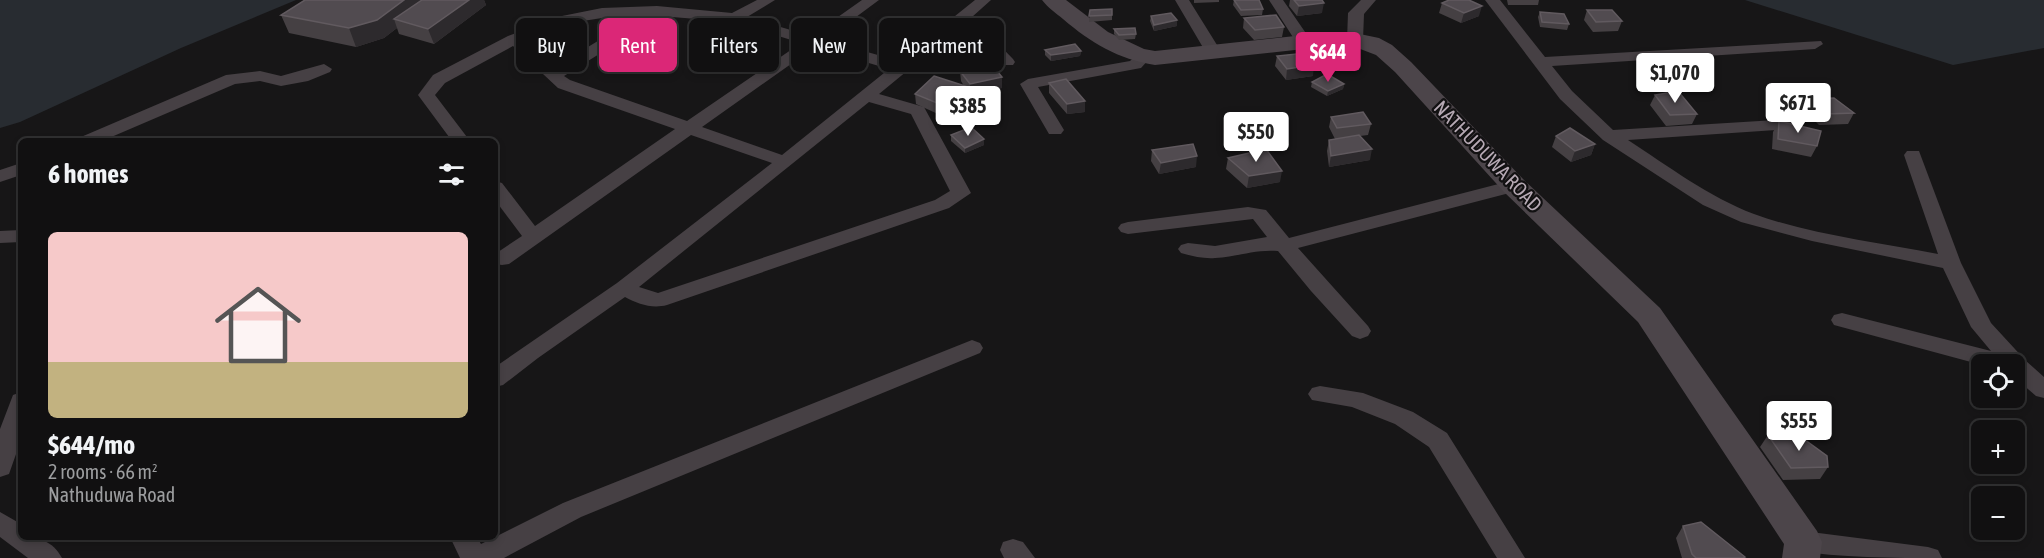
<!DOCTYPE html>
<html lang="en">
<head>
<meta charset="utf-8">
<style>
	:root { --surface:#111011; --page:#1a191a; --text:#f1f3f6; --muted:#9c9d9f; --line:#303031; --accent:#db2777 }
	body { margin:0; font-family:"Asap Condensed",sans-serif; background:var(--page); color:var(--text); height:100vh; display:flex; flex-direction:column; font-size:22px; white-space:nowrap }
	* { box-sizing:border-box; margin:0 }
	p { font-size:20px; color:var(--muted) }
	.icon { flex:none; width:33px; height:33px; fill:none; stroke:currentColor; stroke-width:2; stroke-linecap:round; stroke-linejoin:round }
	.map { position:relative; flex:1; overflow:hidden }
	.sheet { position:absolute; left:18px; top:138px; width:480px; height:402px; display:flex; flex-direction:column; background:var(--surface); border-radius:9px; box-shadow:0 3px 9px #0003,0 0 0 2px var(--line) }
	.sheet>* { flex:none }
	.top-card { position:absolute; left:516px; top:18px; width:570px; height:54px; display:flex; gap:12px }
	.tools { position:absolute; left:1971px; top:354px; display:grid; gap:12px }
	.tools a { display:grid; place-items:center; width:54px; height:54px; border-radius:9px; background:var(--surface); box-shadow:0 3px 9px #0003,0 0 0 2px var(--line); font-size:30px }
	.price { position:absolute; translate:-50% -51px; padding:0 14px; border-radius:6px; background:#fff; color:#222; font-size:20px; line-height:39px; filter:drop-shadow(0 2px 3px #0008) }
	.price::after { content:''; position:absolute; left:50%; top:36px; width:18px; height:14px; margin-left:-9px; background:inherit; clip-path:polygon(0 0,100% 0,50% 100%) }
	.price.selected { background:var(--accent); color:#fff }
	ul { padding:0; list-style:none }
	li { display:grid; align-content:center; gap:12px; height:318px; padding:0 30px }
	li span { display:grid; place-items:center; height:186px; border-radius:9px; color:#555 }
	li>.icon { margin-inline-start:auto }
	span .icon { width:108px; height:108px; fill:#fffc; stroke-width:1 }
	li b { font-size:26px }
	h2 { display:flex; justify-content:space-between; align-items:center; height:72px; padding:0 30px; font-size:26px }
	.pill { padding:0 21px; border-radius:9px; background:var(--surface); box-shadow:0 3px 9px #0003,0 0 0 2px var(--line); font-size:21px; line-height:54px }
	.pill.selected { background:var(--accent); color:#fff }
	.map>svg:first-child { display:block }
	.green { fill:#282c31 }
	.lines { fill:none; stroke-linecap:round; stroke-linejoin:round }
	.street { fill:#464044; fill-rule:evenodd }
	.secondary { fill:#4c454a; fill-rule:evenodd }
	.wall { fill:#454043 }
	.shaded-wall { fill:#2d2a2d }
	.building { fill:#514b50; stroke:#615a5f; stroke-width:1.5 }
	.labels { text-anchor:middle; stroke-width:4.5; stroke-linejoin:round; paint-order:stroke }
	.street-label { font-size:20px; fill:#b6a9b4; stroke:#121112 }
</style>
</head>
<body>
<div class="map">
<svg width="2044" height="558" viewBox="0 0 2044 558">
	<rect width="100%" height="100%" fill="#171617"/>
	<path class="green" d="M0 0H296L181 48 20 122 0 128Z
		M1745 0H2044V48L1953 65Z"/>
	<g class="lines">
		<path class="street" d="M757 0H775L747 17 811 36 862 0H879L825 40 899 61 975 0H991L972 17 1013 59 1015 62 1013 65H1001L963 25 879 94 924 107 971 193 949 208 667 305C652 309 638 304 625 297L538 358 503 385 495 387V367L617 283 772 163 691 135 509 264 502 265 495 264V254L522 236 495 200V181L502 183 535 226 675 129 558 88 513 46 445 83 435 95 470 141H452L418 95 433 75 508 36 562 16 602 8 657 6 732 13ZM639 16 555 67 525 40 570 23 602 18ZM660 16 733 22 801 43 687 121 570 80 564 76ZM815 47 889 69 782 155 702 127ZM869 102 911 114 950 191 935 200 658 293 639 287Z
			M1175 0H1189L1222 53 1220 56H1208Z
			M1269 0H1283L1312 42 1310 45H1298Z
			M1361 0H1376L1364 14 1363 40 1355 45 1347 40 1348 13Z
			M1485 0H1500L1545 57 1821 41 1823 44 1815 49 1552 66 1572 91 1613 130 1793 119 1799 120 1802 124 1799 128 1793 129 1628 140C1668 166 1709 197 1754 214 1812 235 1877 242 1938 254L1904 155 1907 151H1919L1961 263 1991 323 2026 361 2044 377V398L2036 396 2014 377V364L1982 365 1834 325 1831 320 1834 315 1842 313 1991 351 1971 327 1943 268 1812 241 1741 222 1703 205 1603 140 1560 99Z
			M1143 52 1151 57 1141 68 1038 87 1064 130 1061 134H1049L1020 84 1028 79 1130 61 1137 54Z
			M324 64 332 69 330 72 308 81 281 86 260 81 235 84 102 141H78L81 137 226 75 260 71 281 76Z
			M21 163V175L0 182V170Z
			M1514 180 1521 182 1523 186 1521 190 1298 248 1368 326 1371 331 1368 336 1360 339 1352 336 1311 291 1278 251C1255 249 1237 257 1215 258 1204 259 1191 256 1181 253L1178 249 1181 245 1188 243 1215 246 1267 237 1253 219 1128 234 1121 232 1118 228 1121 224 1128 222 1248 207 1266 210 1289 238Z
			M21 230V242L0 243V231Z
			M972 340 980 343 983 348 980 353 581 517 504 558H460L450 537H477L481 544 563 503Z
			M1320 386 1363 393 1413 412 1447 433 1525 558H1497L1429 447 1395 424 1352 407 1312 400 1308 394 1312 388Z
			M21 392V440L9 474 0 477V429L13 395Z
			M0 512 21 524V537C39 537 53 541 62 558H28L0 537Z
			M1803 531 1928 547 1938 550 1942 558C1894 558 1839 558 1794 550L1790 542 1794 534Z
			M1013 539 1023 542 1035 558H1004L1000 550 1003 542Z"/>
		<path class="secondary" d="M1042 0H1066L1108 32 1144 49 1155 51 1304 35 1355 33 1379 38 1392 45 1411 62 1524 180 1660 308 1817 531 1822 542 1820 558H1782L1784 544 1638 322 1504 192 1395 72 1376 55 1355 47 1304 49 1155 65C1118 59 1091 43 1063 19 1056 13 1048 8 1042 0Z"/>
	</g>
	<path class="wall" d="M305 0H484L486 5 434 44 399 34 397 28 384 38 356 47 289 33 281 15Z
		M1194 0H1219V2L1194 3Z
		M1234 0 1263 9 1262 15 1241 16 1233 5Z
		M1290 0H1322V13L1297 16 1289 6Z
		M1507 0H1539L1538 5H1508Z
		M1442 3 1479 16 1461 23 1439 13Z
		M1090 10 1112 15V20L1089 22Z
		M1587 10 1622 21 1618 31 1593 32 1584 20Z
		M1540 12 1569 24 1567 30 1540 27 1538 17Z
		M1151 16 1177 26 1154 31 1150 21Z
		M1244 18 1284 27 1282 37 1254 40 1243 28Z
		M1114 29 1136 34 1135 39 1119 40 1114 34Z
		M1045 50 1081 51 1080 56 1051 61 1045 55Z
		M1277 56 1313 76 1286 80 1275 66Z
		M1653 57 1698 79 1665 84 1649 68Z
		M960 71 1002 88 970 95 965 87V97L938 114 916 104 915 94 964 86 961 81Z
		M1312 82 1344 84 1343 89 1327 96 1311 87Z
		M1049 83 1085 101V112L1067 114 1049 93Z
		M1655 95 1697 114 1692 124 1666 126 1650 105Z
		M1808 99 1854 113 1848 124 1819 125 1803 109Z
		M1331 117 1371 124 1368 135 1360 136 1370 160 1329 167 1327 151 1329 140 1335 139 1329 127Z
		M1779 121 1817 146 1811 157 1772 149 1773 132Z
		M951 135 984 145 965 153 951 141Z
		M1556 136 1595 144 1591 155 1571 162 1552 147Z
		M1152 150 1196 167 1159 174 1151 161Z
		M1228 158 1280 182 1247 188 1226 169Z
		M1768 435 1828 467 1820 479 1783 480 1760 447Z
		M1683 526 1745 557 1744 558H1682L1676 538Z"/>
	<path class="shaded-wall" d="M404 0H435L394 19 397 28 384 38 356 47 349 28Z
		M469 0H484L486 5 434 44 428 29Z
		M1324 3 1322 13 1297 16 1299 6Z
		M1482 6 1479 16 1461 23 1464 13Z
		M1177 20V26L1154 31V25Z
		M1081 51 1080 56 1051 61V55Z
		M1314 65 1313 76 1286 80 1287 69Z
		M1702 69 1698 79 1665 84 1669 74Z
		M1002 77V88L970 95V84Z
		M1344 84 1343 89 1327 96 1328 91Z
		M965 86V97L938 114 937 103Z
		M1085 101V112L1067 114V104Z
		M984 139V145L965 153V148Z
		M1595 144 1591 155 1571 162 1575 151Z
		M1372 149 1370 160 1329 167 1331 156Z
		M1197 156 1196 167 1159 174 1161 163Z
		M1282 171 1280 182 1247 188 1249 176Z"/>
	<path class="building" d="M305 0H404L377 20 349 28 281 15Z
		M422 0H469L428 29 394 19Z
		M1234 0H1259L1263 9 1241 10Z
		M1294 0H1322L1324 3 1299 6Z
		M1449 0H1469L1482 6 1464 13 1442 3Z
		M1112 9V15L1089 16 1090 10Z
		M1587 10H1612L1622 21 1596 22Z
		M1540 12 1564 14 1569 24 1542 22Z
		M1171 13 1177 20 1154 25 1151 16Z
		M1276 15 1284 27 1255 30 1244 18Z
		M1135 28 1136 34 1119 35 1114 29Z
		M1075 44 1081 51 1051 55 1045 50Z
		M1306 53 1314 65 1287 69 1277 56Z
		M1679 56 1702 69 1669 74 1653 57Z
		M988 60 1002 77 970 84 960 71Z
		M1327 74 1344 84 1328 91 1312 82Z
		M934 76 965 86 937 103 915 94Z
		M1066 79 1085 101 1067 104 1049 83Z
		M1678 91 1697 114 1670 115 1655 95Z
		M1834 98 1854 113 1824 114 1808 99Z
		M1363 112 1371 124 1337 128 1331 117Z
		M1779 121 1821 131 1817 146 1778 139Z
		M971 127 984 139 965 148 951 135Z
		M1570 128 1595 144 1575 151 1556 136Z
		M1359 135 1372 149 1331 156 1329 140Z
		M1193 144 1197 156 1161 163 1152 150Z
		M1266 149 1282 171 1249 176 1228 158Z
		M1768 435 1801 437 1827 456 1828 467 1791 468Z
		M1701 522 1745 557 1743 558H1696L1692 554 1683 526Z"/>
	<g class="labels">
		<g class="street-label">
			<text transform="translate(1488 156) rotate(46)" y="7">NATHUDUWA ROAD</text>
		</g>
	</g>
</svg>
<div class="tools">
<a><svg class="icon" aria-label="locate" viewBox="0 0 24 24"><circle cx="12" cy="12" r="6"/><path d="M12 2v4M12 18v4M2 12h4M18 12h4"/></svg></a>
<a>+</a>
<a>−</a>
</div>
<b class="price selected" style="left:1328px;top:83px">$644</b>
<b class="price" style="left:1675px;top:104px">$1,070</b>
<b class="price" style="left:1798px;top:134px">$671</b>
<b class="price" style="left:968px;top:137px">$385</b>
<b class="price" style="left:1256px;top:163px">$550</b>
<b class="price" style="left:1799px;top:452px">$555</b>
<div class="top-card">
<a class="pill">Buy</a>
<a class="pill selected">Rent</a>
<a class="pill">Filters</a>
<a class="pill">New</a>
<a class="pill">Apartment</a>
</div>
<section class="sheet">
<h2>6 homes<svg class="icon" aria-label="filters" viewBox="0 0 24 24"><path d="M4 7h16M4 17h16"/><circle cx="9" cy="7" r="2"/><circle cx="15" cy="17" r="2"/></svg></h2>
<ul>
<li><span style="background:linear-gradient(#f6c9c9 70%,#c2b280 0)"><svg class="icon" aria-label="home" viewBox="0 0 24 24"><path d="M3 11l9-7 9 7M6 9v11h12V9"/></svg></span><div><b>$644/mo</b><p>2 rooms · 66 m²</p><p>Nathuduwa Road</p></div></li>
</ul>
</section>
</div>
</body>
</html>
